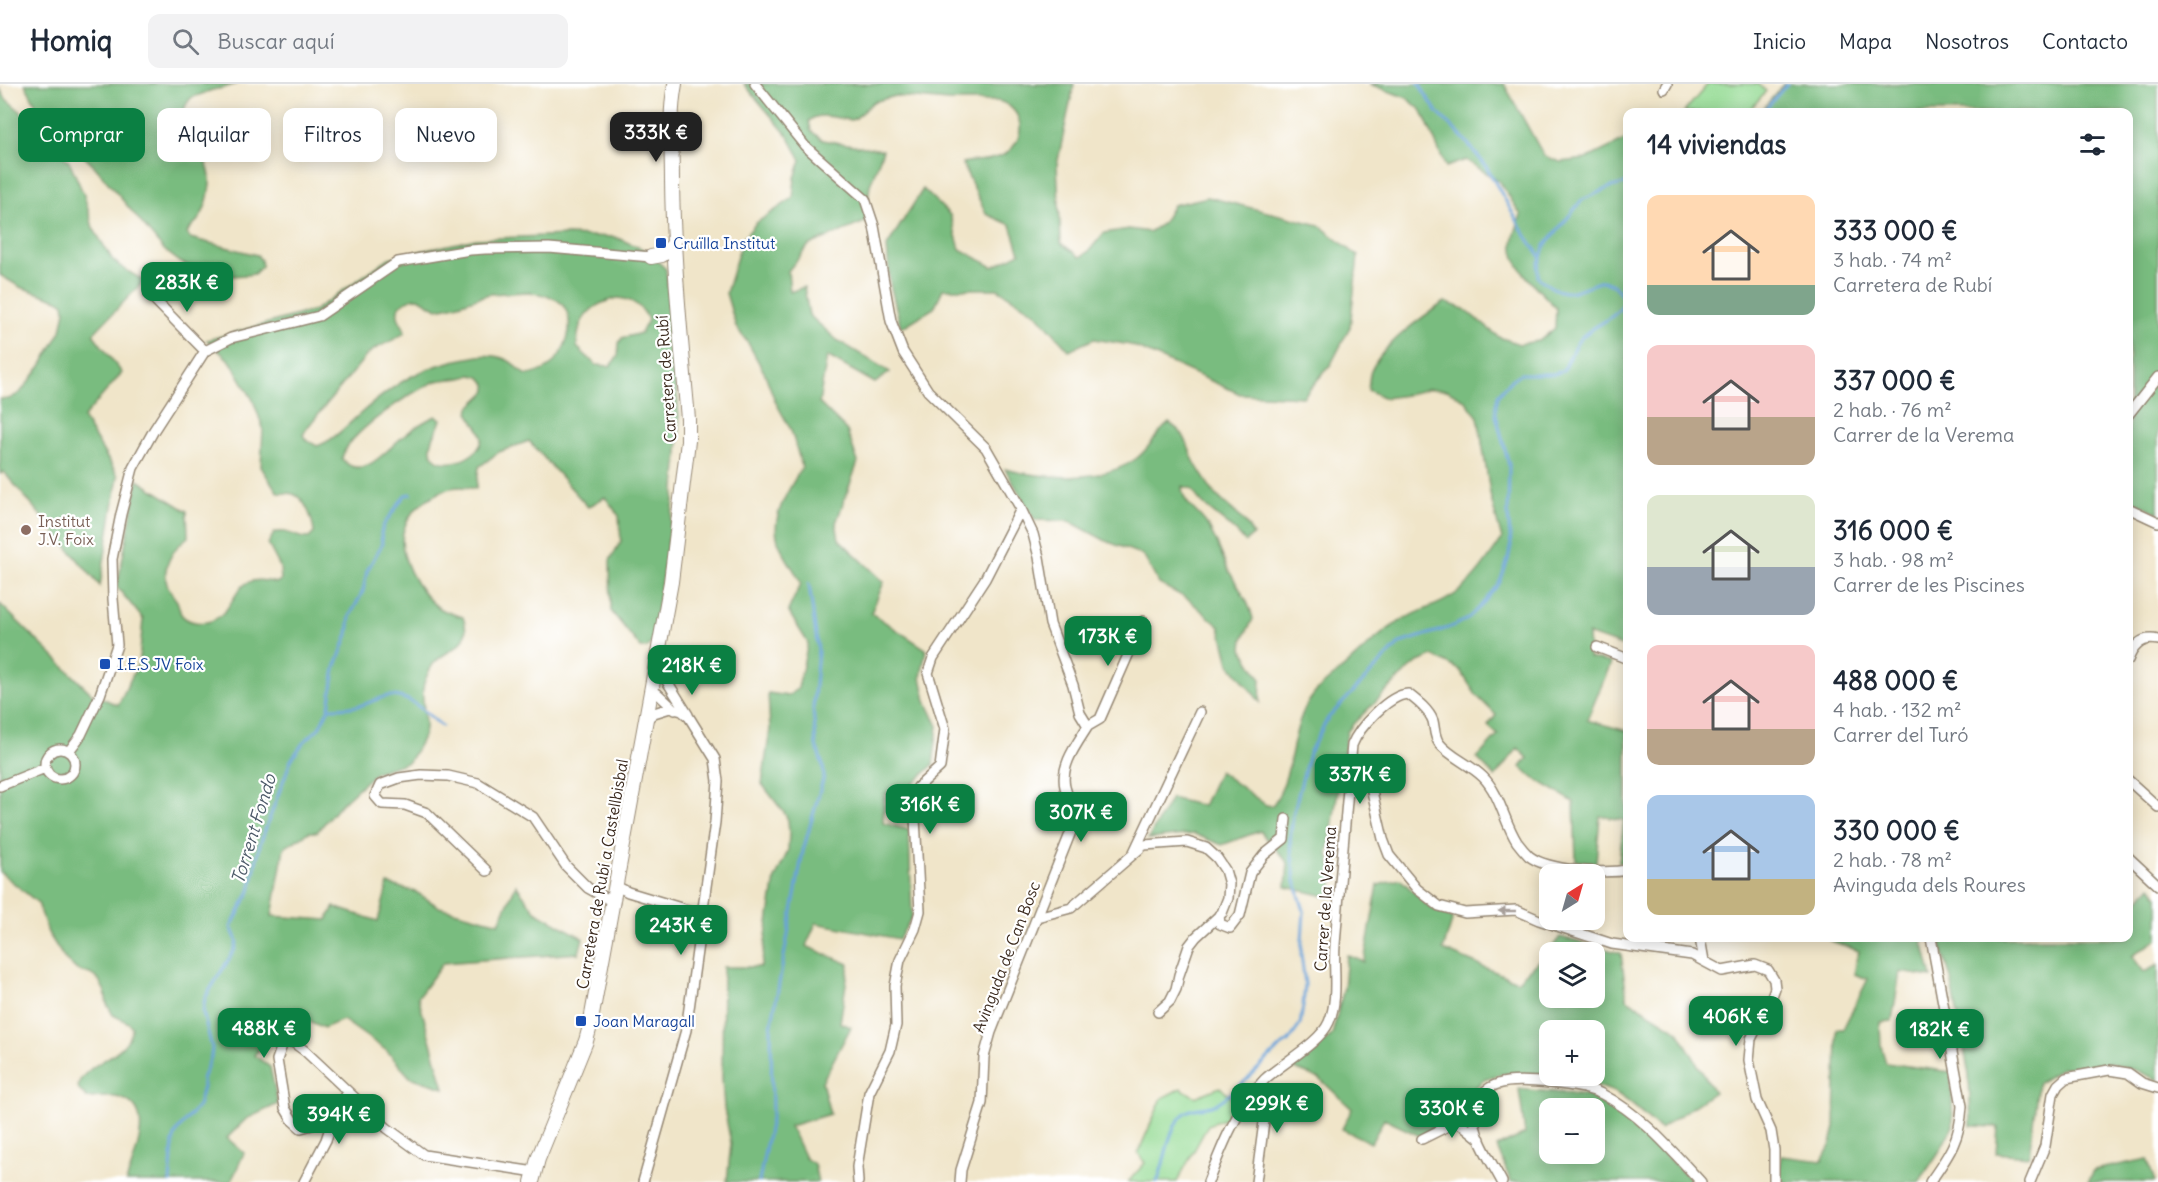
<!DOCTYPE html>
<html lang="es">
<head>
<meta charset="utf-8">
<style>
	:root { --surface:#fff; --page:#f2f2f3; --text:#1f2937; --muted:#747a83; --line:#e0e1e3; --accent:#0b8043 }
	body { margin:0; font-family:Delius,sans-serif; background:var(--page); color:var(--text); height:100vh; display:flex; flex-direction:column; font-size:22px; white-space:nowrap }
	* { box-sizing:border-box; margin:0 }
	p { font-size:20px; color:var(--muted) }
	.icon { flex:none; width:33px; height:33px; fill:none; stroke:currentColor; stroke-width:2; stroke-linecap:round; stroke-linejoin:round }
	.map { position:relative; flex:1; overflow:hidden }
	.details { position:absolute; left:1623px; top:24px; width:510px; height:834px; display:flex; flex-direction:column; background:var(--surface); border-radius:12px; box-shadow:0 3px 15px #0003 }
	.details>* { flex:none }
	.top-card { position:absolute; left:18px; top:24px; width:570px; height:54px; display:flex; gap:12px }
	.needle { width:39px; rotate:37deg }
	.buttons { position:absolute; left:1539px; top:780px; display:grid; gap:12px }
	.buttons a { display:grid; place-items:center; width:66px; height:66px; border-radius:12px; background:var(--surface); box-shadow:0 3px 15px #0003; font-size:30px }
	.price { position:absolute; translate:-50% -51px; padding:0 14px; border-radius:12px; background:var(--accent); color:#fff; font-size:20px; line-height:39px; filter:drop-shadow(0 2px 3px #0008) }
	.price::after { content:''; position:absolute; left:50%; top:36px; width:18px; height:14px; margin-left:-9px; background:inherit; clip-path:polygon(0 0,100% 0,50% 100%) }
	.price.active { background:#222; color:#fff }
	ul { padding:0; list-style:none }
	li { display:flex; align-items:center; gap:18px; height:150px; padding:0 24px }
	li span { display:grid; place-items:center; flex:none; width:168px; height:120px; border-radius:12px; color:#555 }
	li>.icon { margin-inline-start:auto }
	span .icon { width:72px; height:72px; fill:#fffc; stroke-width:1 }
	li b { font-size:26px }
	h2 { display:flex; justify-content:space-between; align-items:center; height:72px; padding:0 24px; font-size:26px }
	.pill { padding:0 21px; border-radius:12px; background:var(--surface); box-shadow:0 3px 15px #0003; font-size:21px; line-height:54px }
	.pill.active { background:var(--accent); color:#fff }
	header { display:flex; align-items:center; gap:36px; box-sizing:border-box; height:84px; padding:0 30px; background:var(--surface); border-bottom:2px solid var(--line) }
	header strong { font-size:28px }
	nav { display:flex; gap:33px; margin-inline-start:auto; font-size:21px }
	.search { width:420px; height:54px; background:var(--page); display:flex; align-items:center; gap:15px; box-sizing:border-box; padding:0 21px; border-radius:12px; color:var(--muted); font-size:22px }
	.map>svg:first-child { display:block }
	.green { fill:#97dc96; stroke:#69835a; stroke-width:1.5 }
	.forest { fill:#79bc7f; stroke:#5a734e; stroke-width:1.5; fill-rule:evenodd }
	.lines { fill:none; stroke-linecap:round; stroke-linejoin:round }
	.stream { stroke:#69a3d9; stroke-width:3 }
	.street-casing { stroke:#968874; stroke-width:12 }
	.secondary-casing { stroke:#968874; stroke-width:16 }
	.street { stroke:#fff; stroke-width:9 }
	.secondary { stroke:#fff; stroke-width:14 }
	.oneway { fill:#a79f9a }
	.transit-dot { fill:#1a4fb4; stroke:#fff; stroke-width:2 }
	.education-dot { fill:#8d6e63; stroke:#fff; stroke-width:2 }
	.labels { text-anchor:middle; stroke-width:4.5; stroke-linejoin:round; paint-order:stroke }
	.transit-label { font-size:16px; fill:#164399; stroke:#fff; text-anchor:start }
	.street-label { font-size:16px; fill:#3b2a1e; stroke:#fff }
	.education-label { font-size:16px; fill:#785e54; stroke:#fff; text-anchor:start }
	.water-label { font-size:18px; font-style:italic; fill:#4d5a69; stroke:#fff }
</style>
</head>
<body>
<header>
<strong>Homiq</strong>
<div class="search"><svg class="icon" aria-label="search" viewBox="0 0 24 24"><circle cx="10" cy="10" r="6"/><path d="M15 15l6 6"/></svg>Buscar aquí</div>
<nav><a>Inicio</a><a>Mapa</a><a>Nosotros</a><a>Contacto</a></nav>
</header>
<div class="map">
<svg width="2158" height="1098" viewBox="0 0 2158 1098">
	<rect width="100%" height="100%" fill="#fff"/>
	<filter id="ink" filterUnits="userSpaceOnUse"><feTurbulence type="fractalNoise" baseFrequency=".0167" numOctaves="2"/><feDisplacementMap in="SourceGraphic" scale="12" xChannelSelector="R" yChannelSelector="G"/><feConvolveMatrix kernelMatrix="1 2 1 2 8 2 1 2 1" color-interpolation-filters="sRGB"/></filter>
	<filter id="wash" filterUnits="userSpaceOnUse"><feTurbulence type="fractalNoise" baseFrequency=".008" numOctaves="4" result="noise"/><feDisplacementMap in="SourceGraphic" scale="24" xChannelSelector="R" yChannelSelector="G"/><feGaussianBlur stdDeviation="1.35" result="paint"/><feColorMatrix in="noise" values="0 0 0 0 0 0 0 0 0 0 0 0 0 0 0 0 0 1.4 0 .05"/><feComposite in="paint" operator="in"/></filter>
	<g filter="url(#wash)">
		<rect width="100%" height="100%" fill="#f0e5c9"/>
		<path class="green" d="M1708 0H1758L1766 7 1748 28H1684Z
			M1220 1003 1237 1019 1224 1035 1208 1041 1177 1098H1128L1145 1079 1138 1069 1162 1014 1181 1004 1195 1013Z"/>
		<path class="forest" d="M25 0H236C229 3 224 4 217 5 208 6 201 12 192 13 165 40 209 65 210 94 211 106 206 125 199 135 195 140 190 143 187 149L190 154 257 171 261 176 262 182 254 190 246 191 231 192 201 188 180 178 163 165 96 84 49 39 36 21Z
			M744 0H1074L1057 81 1061 159 1080 173 1089 167 1104 149 1129 145 1149 148 1162 140 1173 121 1208 113 1319 141 1358 172 1350 243 1331 280 1303 313 1240 310 1131 261 1094 255 1069 266 1036 229 998 205H943L934 224 901 244 890 200 887 162 923 105 950 131 960 165 993 183 1020 169 1011 141 986 130 962 79C976 76 996 77 1008 68 1028 51 1022 23 998 17H948L895 12 873 18 856 34 851 36C838 35 819 27 809 37L811 47 823 56 883 66 870 101 865 138 809 161 788 187 790 208 804 203 809 231 837 256 890 288 875 299 827 272 819 319 847 347 858 378 836 439 839 455 884 498 871 529 926 565 921 593 926 617 938 642 933 681 909 704 885 710 883 739 909 746 912 833 899 855 816 839 806 862 849 880 840 939 851 943 822 998 830 1030 790 1042 805 1074 814 1080 818 1098H727L731 1059 724 1024 722 994 723 883H761L775 795 788 767 789 748 788 736 785 730 762 700 770 645 768 609 788 612 798 604 808 559 788 527 801 499C794 485 783 471 778 457 770 432 790 404 802 383L791 346 775 317 765 290 748 259 736 243 726 209 742 156 756 139 793 114 795 94 801 76 788 52Z
			M1369 0H1504L1544 72 1560 78 1586 75 1627 55V564L1588 550 1589 574 1611 579 1587 636 1627 647V778L1619 779 1624 736 1600 732 1596 778 1576 777 1574 718 1533 694 1521 683 1528 674 1518 664 1495 693 1477 674 1498 651 1488 642 1496 631 1476 611 1460 586 1433 572 1418 578 1406 588 1354 639 1347 648 1328 770 1334 793 1330 813 1286 803 1288 779 1260 747 1222 761 1194 750 1148 755 1171 714 1203 722 1219 687 1266 721 1272 722C1297 688 1287 642 1315 609 1323 600 1333 593 1342 585 1363 567 1381 547 1406 534 1425 524 1446 519 1462 505 1478 491 1490 472 1502 455L1491 415 1478 333 1465 316 1447 306 1427 305 1406 311 1385 314 1368 306C1369 300 1369 292 1371 287 1382 261 1423 232 1445 218L1464 225 1499 253 1519 260 1539 257 1555 244 1556 224C1542 208 1510 183 1513 159 1514 150 1518 140 1521 131L1500 98 1466 76 1446 83 1422 27 1407 14Z
			M1784 0H2158V429L2139 419 2129 417 2128 28H1760Z
			M0 5 6 15 25 31 70 79 84 111 93 144 112 175 121 183 144 197 93 250 122 289 83 334 118 392 100 502 4 388 0 390V315H9L20 309 41 282 61 247 65 227 64 220 58 216 20 203 0 191Z
			M567 151 615 153 645 166 666 185 680 343 674 418 652 558 647 564H641L611 527 610 476 621 457 619 432 605 413 588 423 529 357 499 368 479 383 476 405C459 401 447 403 433 412 421 419 410 428 405 442 394 468 419 512 441 525 448 529 456 531 463 533 474 563 449 563 435 578 431 582 428 589 426 594 419 607 426 630 425 645 424 656 414 668 409 678L376 688 340 721 317 748H309L284 764 272 832 327 836 334 823 378 837 388 800 416 808 439 823 499 839 516 801 535 827 583 854 579 869 443 879 418 913 444 1004 410 993 387 967 343 936 324 944 309 937 274 930 269 956 254 971 270 983 278 1020 246 1035 227 1054 244 1069 231 1098H126C134 1073 159 1021 116 1013 107 1012 97 1014 88 1014L79 1006 78 1000C90 975 127 974 132 944L129 939 113 931 107 920 105 908 99 896 90 890 77 886 64 874 48 849 38 819 0 788V520L92 610 118 621 139 578 143 535 117 503 138 396 187 427 188 453C173 464 159 486 169 505 171 509 174 513 177 517 179 521 179 526 181 530 187 539 202 540 211 537 241 526 229 485 276 499L281 496 280 483 268 460 274 449C287 444 296 455 309 454L314 449C313 437 306 414 293 410 288 409 282 409 278 409L261 383 263 344 253 316 231 278 207 256 315 226 389 174 476 155ZM527 208C538 210 554 211 562 220 578 239 565 269 549 283 543 287 534 290 527 291 519 287 514 278 505 275 495 271 483 271 473 273 423 281 398 297 361 329 347 341 335 356 317 362L306 356 303 351 307 344 366 272C377 260 393 259 405 248 404 242 401 240 399 235 393 222 408 214 419 214L437 225 456 221 489 210ZM618 214C632 215 643 223 648 236L641 249 622 254 619 259 618 272 610 282 596 281 577 263C577 234 590 220 618 214ZM471 291C481 292 487 297 487 307L470 323 469 330C473 338 482 345 482 355 480 377 433 389 431 366 430 354 439 345 441 335L436 332C423 337 411 346 400 355 385 368 361 398 342 375 345 350 412 308 434 298 447 293 459 297 471 291Z
			M1169 339C1189 352 1185 358 1194 377 1199 387 1206 397 1212 406 1225 423 1243 430 1253 451L1245 458C1230 437 1204 428 1192 405L1182 402C1182 420 1196 425 1206 439 1215 452 1220 467 1226 481 1235 500 1249 515 1253 535L1243 555 1242 565 1261 595 1260 618 1229 579 1220 543 1188 515 1159 500 1143 471 1106 457 1069 437 1035 436 1005 385C1044 395 1104 399 1137 374 1150 364 1156 349 1169 339Z
			M1400 795 1431 824 1453 834 1443 866 1517 897 1549 867 1560 853 1621 869 1627 915 1678 947 1714 1008 1660 1045C1647 1034 1628 1015 1614 1008 1585 996 1506 978 1480 999 1473 1005 1470 1014 1468 1023L1420 1052 1384 1035 1371 1059 1342 1045 1352 1025 1320 995 1292 984 1332 951 1344 904 1347 871 1364 878 1378 801ZM1550 868H1594V914H1550ZM1550 946H1594V992H1550Z
			M2151 801 2158 812V855L2132 872 2144 888 2158 881V996L2138 987 2110 979 2062 984 2038 999 2029 1072 1996 1069 1998 1043 1971 1042 1969 991 1951 895 1939 854H2128L2129 814 2135 821Z
			M1830 854H1922L1932 893 1900 888 1892 937 1880 938 1881 962 1886 979 1951 988 1953 1042 1939 1068 1919 1098H1777L1781 1072 1822 1077 1831 1060 1835 1043 1837 945H1843L1868 895 1854 890 1859 867 1829 856Z
			M1519 1005 1586 1011 1621 1029 1693 1098H1511L1497 1063 1525 1050ZM1550 1024H1594V1070H1550Z
			M2147 1075 2155 1098H2088L2094 1086Z"/>
		<g class="lines">
			<path class="stream" d="M1419 0 1437 28 1465 56 1485 81 1526 152 1541 174
				M1763 28 1787 0
				M329 624C339 624 352 624 362 621 381 615 387 607 408 616 421 622 431 634 442 642
				M170 1098 173 1058 177 1047 198 1022 203 1003 202 995 211 973 212 964 203 928 205 914 235 865 237 857 231 843 250 807 260 760 291 676 303 659 319 644 329 624 335 584 348 550 350 532 363 507 367 487 382 460 381 449 383 442 405 411 411 410
				M759 1098 772 1029 771 944 803 767 824 692 823 682 816 661 813 625 818 566 809 500
				M1157 1098C1167 1076 1166 1046 1185 1029 1194 1021 1207 1026 1216 1020 1240 1005 1260 982 1280 963L1288 958 1300 941 1303 922 1305 900 1301 870 1304 827 1295 797 1290 756 1293 731 1309 669 1328 634 1400 559 1448 544 1466 536 1480 523 1500 498 1508 476 1511 461 1508 431 1509 381 1496 331V321L1498 311 1512 295 1521 290H1553L1563 287C1570 276 1572 263 1581 254 1596 238 1619 236 1625 214L1613 201 1603 197C1573 205 1567 219 1538 193V183L1544 163 1582 116 1611 103 1628 99"/>
		</g>
	</g>
	<g filter="url(#ink)">
		<g class="lines">
			<defs>
				<path id="street" d="M755 0 805 62 865 115 874 142 891 237 903 268 928 307 986 364 1021 425 1033 450 1039 473 1050 540 1073 601 1080 629 1088 642C1077 660 1060 681 1065 703 1069 718 1073 722 1074 740L991 948 984 973 982 1019 961 1086 960 1098
					M1664 5 1667 0
					M149 210 205 267
					M2128 331 2158 293
					M2128 424 2158 438
					M1597 563 1628 575
					M2128 576C2133 562 2142 552 2158 556
					M655 586 665 594 688 631
					M652 606 658 610 675 626
					M1088 642 1100 635 1143 537
					M45 680a15 15 0 1 1 30 0a15 15 0 1 1-30 0Z
					M69 667 81 651 100 611 117 561 113 515 112 475 121 430 133 384 154 346 205 267 231 254 319 232 398 178 470 166 485 165 549 164 651 173
					M1351 673 1367 686 1383 755 1389 771 1417 805 1439 822 1465 829 1516 826 1539 836 1612 860 1692 871 1722 887 1755 881 1768 886 1774 896 1775 904 1771 915 1751 955 1749 976 1757 1016 1771 1047 1774 1066V1098
					M2128 696 2158 723
					M0 702 45 684
					M1134 768 1200 628
					M2128 773 2158 801
					M487 787 427 729 405 721 382 720 375 712 380 701 399 694 421 691 448 692 478 699 533 733 566 782 588 804 613 818
					M616 802 628 808 701 830
					M1219 831 1220 840 1230 844 1240 831 1250 789 1264 771 1284 755 1286 735
					M1037 833 1071 824 1144 761 1187 758 1206 764 1217 774 1225 786 1229 800 1228 814 1222 829 1196 853 1189 862 1179 891 1176 905 1170 917 1158 928
					M1700 854 1704 877
					M1248 1017 1257 1026 1264 1038 1256 1098
					M333 1035 301 1044 293 1037 285 1024 277 976 282 961 290 956 305 967 387 1044 424 1071 535 1088
					M1422 1055 1456 1038 1464 1042 1480 1055
					M304 1098 326 1056 333 1035 348 1008
					M643 1098 686 946 715 738 718 697 715 675 689 633 682 627 670 624 654 629 647 635
					M858 1098 857 1083 869 1009 890 967 896 941 895 902 900 876 915 845 920 827 914 715 918 703 940 683 945 645 928 589 933 574 985 495 1021 425
					M1208 1098C1222 1062 1237 1023 1265 995 1282 979 1320 959 1329 938 1339 914 1333 886 1335 861 1340 794 1346 728 1352 661 1359 643 1389 611 1408 610 1417 617 1429 626 1433 637 1435 645 1434 652 1439 659 1450 673 1470 680 1483 693 1500 710 1504 738 1517 758 1520 762 1525 768 1529 772 1548 787 1604 790 1628 786
					M1502 1098C1492 1078 1471 1050 1474 1026 1476 1014 1487 1003 1498 1000 1517 993 1584 1001 1602 1010 1642 1031 1671 1066 1701 1098
					M1930 1098C1949 1071 1960 1056 1962 1022L1931 854
					M2030 1098 2045 1062 2053 1010 2058 1001 2066 994 2109 986 2128 989 2142 999 2158 1004"/>
				<path id="secondary" d="M651 173 662 171 673 161
					M532 1098 538 1075 586 957 590 942 671 498 688 357V335C681 256 673 177 672 97 672 65 669 31 675 0"/>
			</defs>
			<use href="#street" class="street-casing"/>
			<use href="#secondary" class="secondary-casing"/>
			<use href="#street" class="street"/>
			<use href="#secondary" class="secondary"/>
		</g>
		<defs><path id="oneway-solid" d="M-6-.8H1V-3.2L6.5 0L1 3.2V.8H-6Z" transform="scale(1.5)"/></defs>
		<use class="oneway" href="#oneway-solid" transform="translate(1507 827) rotate(-180)"/>
	</g>
	<g class="transit-dot">
		<rect x="655" y="153" width="12" height="12" rx="3"/>
		<rect x="99" y="574" width="12" height="12" rx="3"/>
		<rect x="575" y="931" width="12" height="12" rx="3"/>
	</g>
	<circle class="education-dot" cx="26" cy="446" r="6"/>
	<g class="labels">
		<g class="transit-label">
			<text x="673" y="165">Cruïlla Institut</text>
			<text x="117" y="586">I.E.S JV Foix</text>
			<text x="593" y="943">Joan Maragall</text>
		</g>
		<g class="street-label">
			<text transform="translate(666 295) rotate(-94)" y="6">Carretera de Rubí</text>
			<text transform="translate(602 790) rotate(-80)" y="6">Carretera de Rubí a Castellbisbal</text>
			<text transform="translate(1325 815) rotate(-86)" y="6">Carrer de la Verema</text>
			<text transform="translate(1006 873) rotate(-69)" y="6">Avinguda de Can Bosc</text>
		</g>
		<g class="education-label">
			<text x="38" y="443">Institut<tspan x="38" dy="18">J.V. Foix</tspan></text>
		</g>
		<g class="water-label">
			<text transform="translate(254 745) rotate(-73)" y="6">Torrent Fondo</text>
		</g>
	</g>
</svg>
<div class="buttons">
<a><svg class="needle" viewBox="-14 -14 28 28"><path d="M0-13l5 13h-10z" fill="#e53935"/><path d="M0 13l5-13h-10z" fill="#747a83"/></svg></a>
<a><svg class="icon" aria-label="layers" viewBox="0 0 24 24"><path d="M12 4l9 5-9 5-9-5zM3 14l9 5 9-5"/></svg></a>
<a>+</a>
<a>−</a>
</div>
<b class="price active" style="left:656px;top:79px">333K €</b>
<b class="price" style="left:187px;top:229px">283K €</b>
<b class="price" style="left:1108px;top:583px">173K €</b>
<b class="price" style="left:692px;top:612px">218K €</b>
<b class="price" style="left:1360px;top:721px">337K €</b>
<b class="price" style="left:930px;top:751px">316K €</b>
<b class="price" style="left:1081px;top:759px">307K €</b>
<b class="price" style="left:681px;top:872px">243K €</b>
<b class="price" style="left:1736px;top:963px">406K €</b>
<b class="price" style="left:264px;top:975px">488K €</b>
<b class="price" style="left:1940px;top:976px">182K €</b>
<b class="price" style="left:1277px;top:1050px">299K €</b>
<b class="price" style="left:1452px;top:1055px">330K €</b>
<b class="price" style="left:339px;top:1061px">394K €</b>
<div class="top-card">
<a class="pill active">Comprar</a>
<a class="pill">Alquilar</a>
<a class="pill">Filtros</a>
<a class="pill">Nuevo</a>
</div>
<section class="details">
<h2>14 viviendas<svg class="icon" aria-label="filters" viewBox="0 0 24 24"><path d="M4 7h16M4 17h16"/><circle cx="9" cy="7" r="2"/><circle cx="15" cy="17" r="2"/></svg></h2>
<ul>
<li><span style="background:linear-gradient(#ffd9b3 75%,#7fa58c 0)"><svg class="icon" aria-label="home" viewBox="0 0 24 24"><path d="M3 11l9-7 9 7M6 9v11h12V9"/></svg></span><div><b>333 000 €</b><p>3 hab. · 74 m²</p><p>Carretera de Rubí</p></div></li>
<li><span style="background:linear-gradient(#f6c9c9 60%,#b9a48a 0)"><svg class="icon" aria-label="home" viewBox="0 0 24 24"><path d="M3 11l9-7 9 7M6 9v11h12V9"/></svg></span><div><b>337 000 €</b><p>2 hab. · 76 m²</p><p>Carrer de la Verema</p></div></li>
<li><span style="background:linear-gradient(#dfe7d0 60%,#9aa5b1 0)"><svg class="icon" aria-label="home" viewBox="0 0 24 24"><path d="M3 11l9-7 9 7M6 9v11h12V9"/></svg></span><div><b>316 000 €</b><p>3 hab. · 98 m²</p><p>Carrer de les Piscines</p></div></li>
<li><span style="background:linear-gradient(#f6c9c9 70%,#b9a48a 0)"><svg class="icon" aria-label="home" viewBox="0 0 24 24"><path d="M3 11l9-7 9 7M6 9v11h12V9"/></svg></span><div><b>488 000 €</b><p>4 hab. · 132 m²</p><p>Carrer del Turó</p></div></li>
<li><span style="background:linear-gradient(#a9c7e8 70%,#c2b280 0)"><svg class="icon" aria-label="home" viewBox="0 0 24 24"><path d="M3 11l9-7 9 7M6 9v11h12V9"/></svg></span><div><b>330 000 €</b><p>2 hab. · 78 m²</p><p>Avinguda dels Roures</p></div></li>
</ul>
</section>
</div>
</body>
</html>
